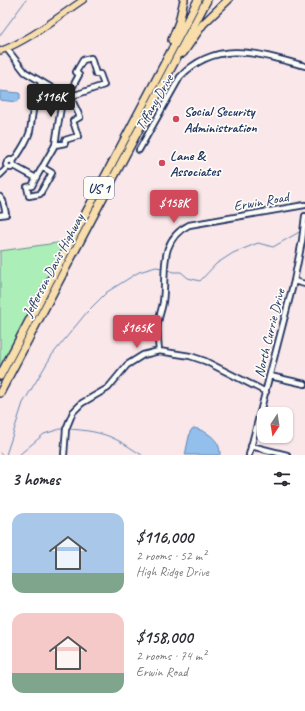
<!DOCTYPE html>
<html lang="en">
<head>
<meta charset="utf-8">
<style>
	:root { --surface:#fff; --page:#f7f7f7; --text:#2b2b33; --muted:#7c7c81; --accent:#d1495b }
	body { margin:0; font-family:Caveat,sans-serif; background:var(--page); color:var(--text); height:100vh; display:flex; flex-direction:column; font-size:15px; white-space:nowrap }
	* { box-sizing:border-box; margin:0 }
	p { font-size:13px; color:var(--muted) }
	.icon { flex:none; width:22px; height:22px; fill:none; stroke:currentColor; stroke-width:2; stroke-linecap:round; stroke-linejoin:round }
	.map { position:relative; height:455px; overflow:hidden }
	.drawer { display:flex; flex-direction:column; background:var(--surface); flex:1 }
	.drawer>* { flex:none }
	.needle { width:26px; rotate:192deg }
	.controls { position:absolute; left:257px; top:407px; display:grid; gap:8px }
	.controls a { display:grid; place-items:center; width:36px; height:36px; border-radius:8px; background:var(--surface); box-shadow:0 1px 3px #0004; font-size:20px }
	.price { position:absolute; translate:-50% -34px; padding:0 9px; border-radius:4px; background:var(--accent); color:#fff; font-size:13px; line-height:26px; filter:drop-shadow(0 1px 2px #0008) }
	.price::after { content:''; position:absolute; left:50%; top:24px; width:12px; height:9px; margin-left:-6px; background:inherit; clip-path:polygon(0 0,100% 0,50% 100%) }
	.price.active { background:#222; color:#fff }
	ul { padding:0; list-style:none }
	li { display:flex; align-items:center; gap:12px; height:100px; padding:0 12px }
	li span { display:grid; place-items:center; flex:none; width:112px; height:80px; border-radius:12px; color:#555 }
	li>.icon { margin-inline-start:auto }
	span .icon { width:48px; height:48px; fill:#fffc; stroke-width:1 }
	li b { font-size:17px }
	h2 { display:flex; justify-content:space-between; align-items:center; height:48px; padding:0 12px; font-size:17px }
	.map>svg:first-child { display:block }
	.green { fill:#aceeb7; stroke:#648e8a }
	.water { fill:#92bfec; stroke:#6285b3 }
	.lines { fill:none; stroke-linecap:round; stroke-linejoin:round }
	.stream { stroke:#6285b3; stroke-width:1 }
	.minor-casing { stroke:#1b2f5e; stroke-width:8 }
	.major-casing { stroke:#1b2f5e; stroke-width:8 }
	.highway-casing { stroke:#1b2f5e; stroke-width:10 }
	.minor { stroke:#fdfcf7; stroke-width:4.5 }
	.major { stroke:#f9deab; stroke-width:5.5 }
	.highway { stroke:#f9deab; stroke-width:7 }
	.poi-dot { fill:#d1495b; stroke:#fdfcf7; stroke-width:1.5 }
	.labels { text-anchor:middle; stroke-width:3.5; stroke-linejoin:round; paint-order:stroke }
	.shield { fill:#fdfcf7; stroke:#5f6c8c; stroke-width:1 }
	.shield-label { font-size:13px; font-weight:bold; fill:#1b2f5e }
	.street-label { font-size:14px; fill:#1b2f5e; stroke:#fdfcf7 }
	.poi-label { font-size:14px; font-weight:bold; fill:#1b2f5e; stroke:#fdfcf7; text-anchor:start }
</style>
</head>
<body>
<div class="map">
<svg width="305" height="455" viewBox="0 0 305 455">
	<rect width="100%" height="100%" fill="#f9e7e9"/>
	<filter id="ink" filterUnits="userSpaceOnUse"><feTurbulence type="fractalNoise" baseFrequency=".025" numOctaves="2"/><feDisplacementMap in="SourceGraphic" scale="8" xChannelSelector="R" yChannelSelector="G"/><feConvolveMatrix kernelMatrix="1 2 1 2 8 2 1 2 1" color-interpolation-filters="sRGB"/></filter>
	<g filter="url(#ink)">
		<path class="green" d="M78 240 0 382V251Z"/>
		<path class="water" d="M0 91 19 93 20 94V99L16 102 0 100Z
			M194 428C207 431 221 440 220 455H185L190 432 192 429Z"/>
		<g class="lines">
			<path class="stream" d="M0 35 26 0
				M166 269 173 272H181L188 278 200 281 216 264 233 253 258 243 273 247 301 231
				M68 429C85 430 102 432 117 440 126 444 133 450 142 455
				M0 453 2 455
				M6 455 23 403 52 355 87 312 107 292 139 272 156 267 163 268
				M19 455 44 434 60 429H65"/>
			<defs>
				<path id="minor" d="M7 49 25 72 72 100 80 117 73 121 78 136 65 140V143L55 145
					M67 97 79 75 76 72 83 60 91 58 96 74H100L104 85 78 94 74 95 72 100
					M139 150 180 77C217 38 260 54 305 66
					M13 161 10 160 7 162 6 165 8 167 11 168 14 166 13 161C19 154 28 139 30 131 33 114 33 97 42 82
					M14 166 36 178
					M42 167 52 173 40 194 29 196 27 187 32 186 36 178 55 145 63 94
					M0 175 8 167
					M0 197 3 201 6 214 0 215
					M294 281 305 284
					M159 351C158 341 157 332 158 323 159 316 162 309 163 302 167 273 157 241 189 225L305 205
					M270 376 305 384
					M251 446 287 455
					M64 455 66 429 73 412 82 403 108 388 127 365 143 355 159 351 190 356 205 361 266 392
					M249 455 294 281 302 241 305 216"/>
				<path id="major" d="M0 51C30 40 56 18 83 0"/>
				<path id="highway" d="M172 40 179 22 184 0
					M183 53 203 24 228 0
					M0 376 198 0
					M0 393 207 0"/>
			</defs>
			<use href="#minor" class="minor-casing"/>
			<use href="#major" class="major-casing"/>
			<use href="#highway" class="highway-casing"/>
			<use href="#minor" class="minor"/>
			<use href="#major" class="major"/>
			<use href="#highway" class="highway"/>
		</g>
	</g>
	<g class="poi-dot">
		<circle cx="176" cy="119" r="4"/>
		<circle cx="162" cy="163" r="4"/>
	</g>
	<g class="labels">
		<rect class="shield" x="84" y="177" width="30" height="22" rx="3"/>
		<g class="shield-label">
			<text x="99" y="193">US 1</text>
		</g>
		<g class="street-label">
			<text transform="translate(154 102) rotate(-60)" y="5">Tiffany Drive</text>
			<text transform="translate(261 201) rotate(-10)" y="5">Erwin Road</text>
			<text transform="translate(53 265) rotate(-62)" y="5">Jefferson Davis Highway</text>
			<text transform="translate(269 333) rotate(-76)" y="5">North Currie Drive</text>
		</g>
		<g class="poi-label">
			<text x="184" y="116">Social Security<tspan x="184" dy="16">Administration</tspan></text>
			<text x="170" y="160">Lane &amp;<tspan x="170" dy="16">Associates</tspan></text>
		</g>
	</g>
</svg>
<div class="controls">
<a><svg class="needle" viewBox="-14 -14 28 28"><path d="M0-13l5 13h-10z" fill="#e53935"/><path d="M0 13l5-13h-10z" fill="#7c7c81"/></svg></a>
</div>
<b class="price active" style="left:51px;top:118px">$116K</b>
<b class="price" style="left:174px;top:224px">$158K</b>
<b class="price" style="left:137px;top:349px">$165K</b>
</div>
<section class="drawer">
<h2>3 homes<svg class="icon" aria-label="filters" viewBox="0 0 24 24"><path d="M4 7h16M4 17h16"/><circle cx="9" cy="7" r="2"/><circle cx="15" cy="17" r="2"/></svg></h2>
<ul>
<li><span style="background:linear-gradient(#a9c7e8 75%,#7fa58c 0)"><svg class="icon" aria-label="home" viewBox="0 0 24 24"><path d="M3 11l9-7 9 7M6 9v11h12V9"/></svg></span><div><b>$116,000</b><p>2 rooms · 52 m²</p><p>High Ridge Drive</p></div></li>
<li><span style="background:linear-gradient(#f6c9c9 75%,#7fa58c 0)"><svg class="icon" aria-label="home" viewBox="0 0 24 24"><path d="M3 11l9-7 9 7M6 9v11h12V9"/></svg></span><div><b>$158,000</b><p>2 rooms · 74 m²</p><p>Erwin Road</p></div></li>
</ul>
</section>
</body>
</html>
